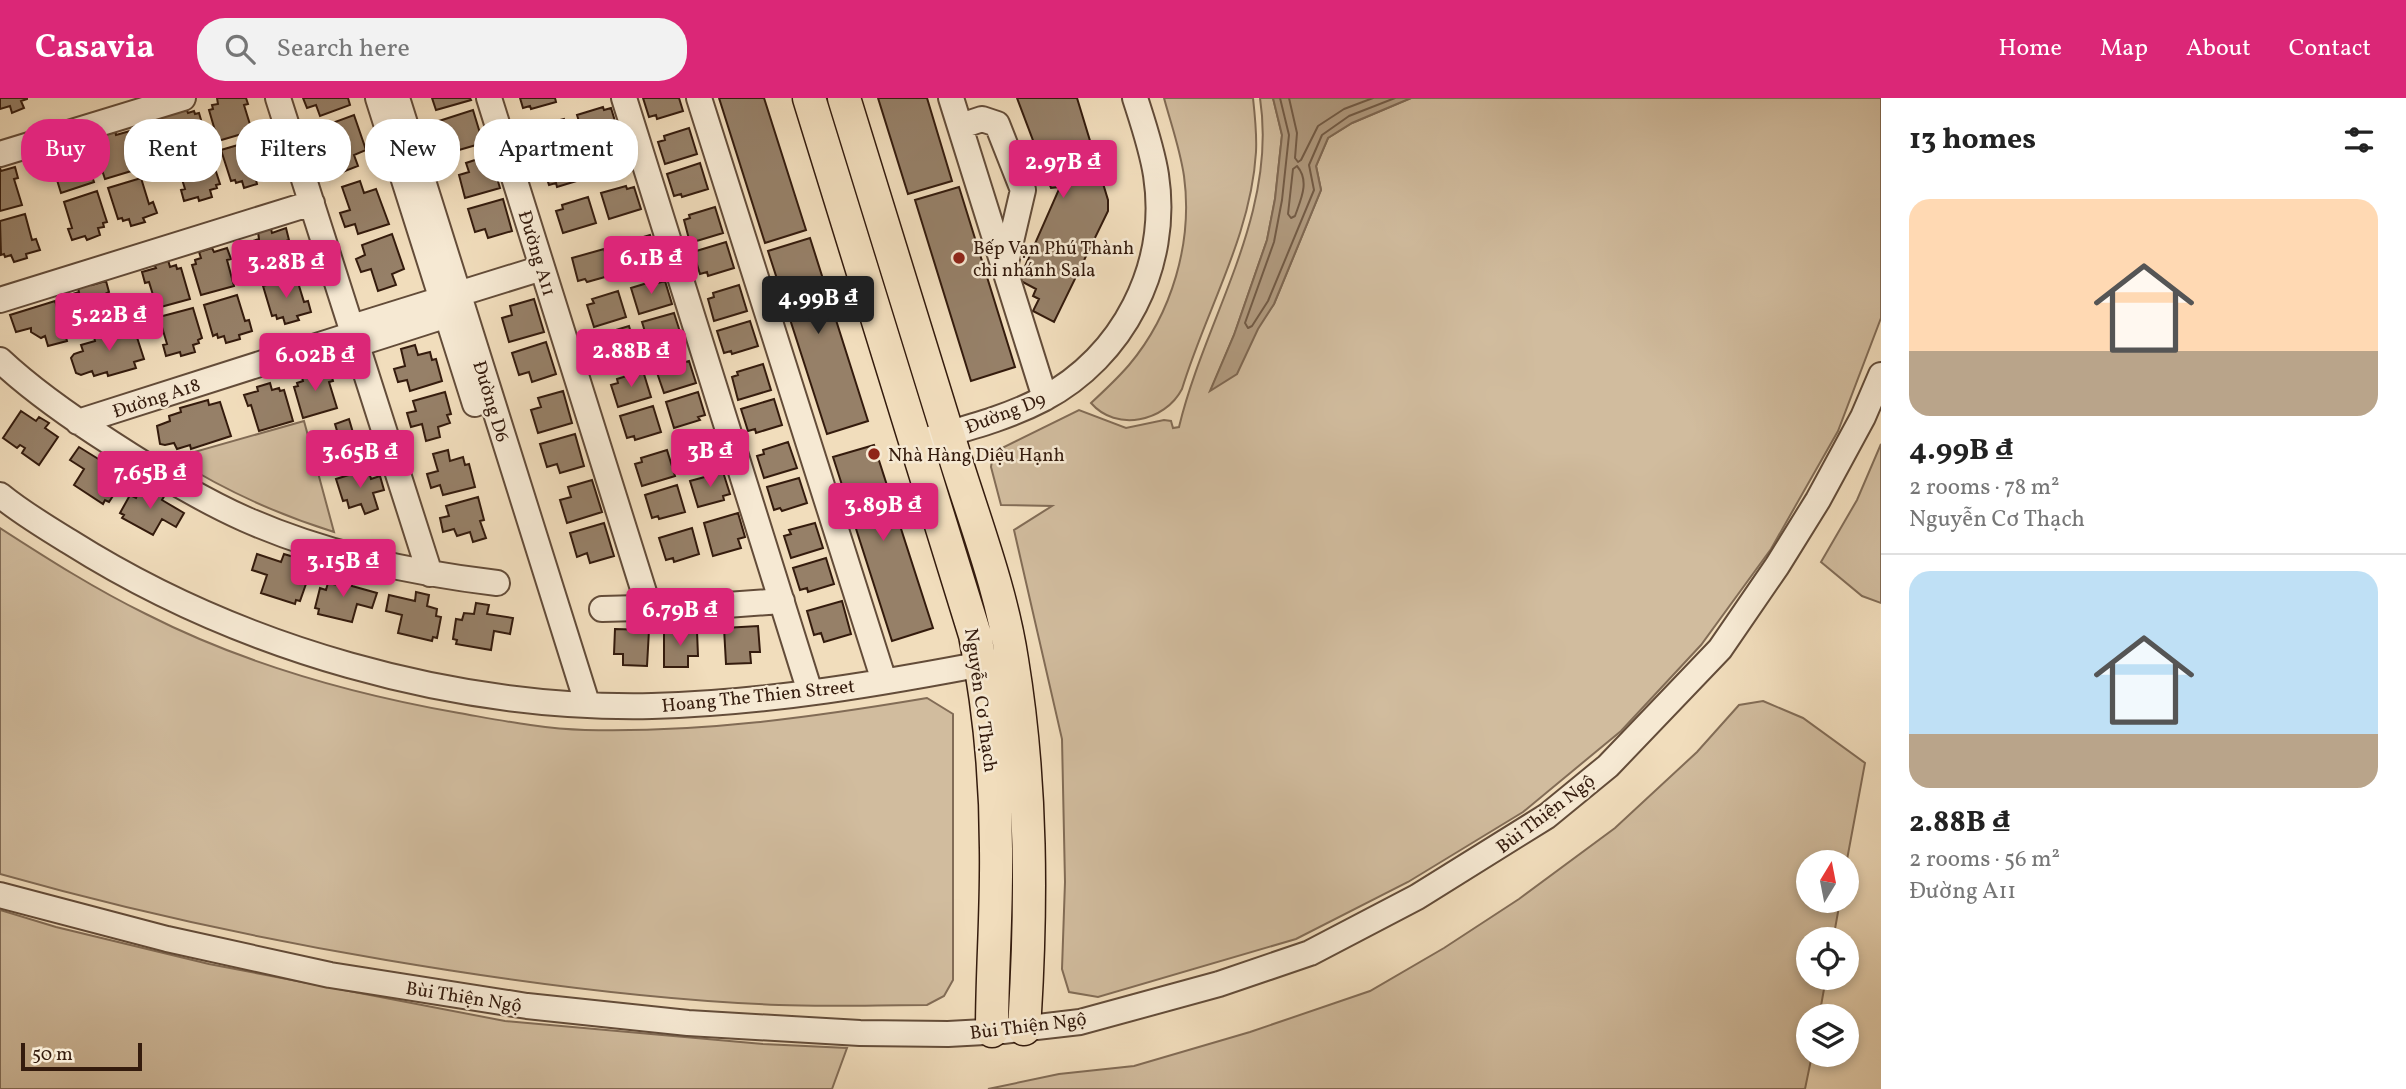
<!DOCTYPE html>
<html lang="en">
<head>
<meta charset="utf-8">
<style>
	:root { --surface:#fff; --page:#f2f2f2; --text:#222; --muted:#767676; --line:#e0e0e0; --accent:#db2777 }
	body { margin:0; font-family:Vollkorn,serif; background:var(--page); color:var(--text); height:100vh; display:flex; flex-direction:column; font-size:26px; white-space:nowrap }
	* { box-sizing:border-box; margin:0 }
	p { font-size:23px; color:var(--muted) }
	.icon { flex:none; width:38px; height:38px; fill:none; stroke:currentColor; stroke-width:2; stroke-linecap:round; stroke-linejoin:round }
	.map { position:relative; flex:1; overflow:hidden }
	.sheet { display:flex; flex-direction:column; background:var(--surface); width:525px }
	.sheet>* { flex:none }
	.top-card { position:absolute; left:21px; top:21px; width:665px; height:63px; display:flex; gap:14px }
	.needle { width:46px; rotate:10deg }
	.buttons { position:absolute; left:1796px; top:752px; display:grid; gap:14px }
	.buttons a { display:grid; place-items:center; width:63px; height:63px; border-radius:50%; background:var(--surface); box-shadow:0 4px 10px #0003; font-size:35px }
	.scale { position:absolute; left:21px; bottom:18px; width:121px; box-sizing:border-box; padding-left:7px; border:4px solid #341b0d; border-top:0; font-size:19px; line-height:24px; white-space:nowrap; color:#341b0d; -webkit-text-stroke:5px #f6e9d3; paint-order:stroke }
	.price { position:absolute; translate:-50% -60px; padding:0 16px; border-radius:7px; background:var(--accent); color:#fff; font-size:23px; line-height:46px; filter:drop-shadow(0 2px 4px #0008) }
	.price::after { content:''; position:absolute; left:50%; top:42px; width:21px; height:16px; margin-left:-10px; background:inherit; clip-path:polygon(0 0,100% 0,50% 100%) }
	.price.active { background:#222; color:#fff }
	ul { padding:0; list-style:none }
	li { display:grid; align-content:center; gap:14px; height:371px; padding:0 28px }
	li+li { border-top:2px solid var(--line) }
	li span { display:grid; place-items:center; height:217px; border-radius:21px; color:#555 }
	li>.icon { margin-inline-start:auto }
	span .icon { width:126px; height:126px; fill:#fffc; stroke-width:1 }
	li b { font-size:30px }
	h2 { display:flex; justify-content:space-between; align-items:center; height:84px; padding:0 28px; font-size:30px }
	.pill { padding:0 24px; border-radius:28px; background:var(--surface); box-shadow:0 4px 10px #0003; font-size:24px; line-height:63px }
	.pill.active { background:var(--accent); color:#fff }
	header { display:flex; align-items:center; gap:42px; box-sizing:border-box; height:98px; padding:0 35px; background:var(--accent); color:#fff }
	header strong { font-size:33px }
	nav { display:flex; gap:38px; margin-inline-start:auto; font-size:24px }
	.search { width:490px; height:63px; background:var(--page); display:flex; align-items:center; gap:18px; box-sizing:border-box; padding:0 24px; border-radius:28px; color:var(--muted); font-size:26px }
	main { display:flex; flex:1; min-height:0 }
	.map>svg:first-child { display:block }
	.green { fill:#d1bc9e; stroke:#826c56; stroke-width:2 }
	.water { fill:#b19b80; stroke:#7f6852; stroke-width:2 }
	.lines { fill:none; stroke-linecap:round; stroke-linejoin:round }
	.shore { stroke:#725b46; stroke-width:2 }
	.building { fill:#968068; stroke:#341b0d; stroke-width:2 }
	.minor-casing { stroke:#634c39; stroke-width:28 }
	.major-casing { stroke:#341b0d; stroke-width:35 }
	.minor { stroke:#f6e9d3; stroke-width:24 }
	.major { stroke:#f1ddbc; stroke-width:32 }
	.poi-dot { fill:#8f2418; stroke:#f6e9d3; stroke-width:2.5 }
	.labels { text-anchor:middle; stroke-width:5; stroke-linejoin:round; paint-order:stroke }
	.poi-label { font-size:19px; fill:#341b0d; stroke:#f6e9d3; text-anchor:start }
	.street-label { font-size:19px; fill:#341b0d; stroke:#f6e9d3 }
</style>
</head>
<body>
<header>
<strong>Casavia</strong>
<div class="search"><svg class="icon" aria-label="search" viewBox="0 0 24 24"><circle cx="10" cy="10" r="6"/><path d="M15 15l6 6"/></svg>Search here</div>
<nav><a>Home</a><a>Map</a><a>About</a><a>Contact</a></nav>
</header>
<main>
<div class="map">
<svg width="1881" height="991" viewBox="0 0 1881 991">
	<rect width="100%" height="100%" fill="#f1ddbc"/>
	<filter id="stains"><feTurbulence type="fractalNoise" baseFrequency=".00286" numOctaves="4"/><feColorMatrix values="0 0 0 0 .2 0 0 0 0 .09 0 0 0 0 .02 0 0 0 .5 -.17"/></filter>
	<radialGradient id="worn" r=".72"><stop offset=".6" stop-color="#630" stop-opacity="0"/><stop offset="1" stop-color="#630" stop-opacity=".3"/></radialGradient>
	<path class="green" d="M1164 0H1253C1255 18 1257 36 1256 54 1251 138 1206 212 1182 291 1165 324 1116 334 1091 305 1104 293 1117 281 1129 267 1172 216 1193 144 1184 78 1180 51 1171 26 1164 0Z
		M1260 0H1273L1282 37 1275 101 1267 142 1234 237 1211 292 1274 206 1321 92 1316 68 1328 40 1352 25 1411 0H1881V220L1838 333 1771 451 1701 547 1621 633 1523 714 1408 784 1296 841 1098 899 1069 894 1062 871 1065 784 1062 641 1014 432 1052 408 1001 407 991 369 992 362 998 352 1079 312 1126 330 1164 322 1171 323 1173 330 1179 329C1205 220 1278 117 1260 0Z
		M304 323 334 434C276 416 224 392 173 360Z
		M1881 346V505L1862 498 1821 464 1857 402Z
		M0 430C48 461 95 491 146 516 244 566 351 596 459 615 499 622 543 631 585 632 700 635 814 619 927 600L953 616V882L944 898 927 907C878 907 828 909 779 907 648 902 516 884 386 862 256 840 127 812 0 776Z
		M1763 603 1803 620 1865 665 1846 767V765H1808V803H1840L1833 842H1808V880H1826L1819 919H1808V957H1812L1805 991H988L1059 976 1134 968 1250 934 1370 893 1444 850 1519 801 1615 730 1697 654 1739 607Z
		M0 812 56 829 209 866 505 923 763 946 847 950 832 991H0Z"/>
	<path class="water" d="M1273 0H1411L1352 25 1328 40 1316 68 1321 92 1274 206 1258 231 1237 276 1210 293 1234 237 1267 142 1275 101 1282 37Z"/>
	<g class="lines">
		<path class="shore" d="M1280 0 1289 37 1282 102 1274 144 1245 225 1248 230 1252 228 1268 203 1314 92 1309 67 1322 37 1349 18 1395 0
			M1289 0 1297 35 1295 60 1298 64 1301 62 1318 28 1344 11 1373 0
			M1297 68C1310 83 1301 101 1295 118L1291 120 1288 116 1293 71Z"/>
	</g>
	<path class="building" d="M0 0H27V1L21 3 24 10 12 15 10 8 0 11Z
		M217 0H246L248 6 244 7 252 33 218 43 209 12 213 11 212 7 218 6Z
		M303 0H348L350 7 320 18 316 7 307 10Z
		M432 0H470L471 2 436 12Z
		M520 0H555L556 4 531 11 530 8 523 10Z
		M643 0H679L683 13 657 21 656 17 649 19Z
		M719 0H764L806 132 765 145Z
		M878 0H927L952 83 908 96Z
		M1017 0H1077L1108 102V113L1054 224 1033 213 1039 201 1033 198 1036 191 1019 182 1060 89 1051 90Z
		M185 8 188 15 194 13 195 16 199 15 208 46 174 56 166 30 162 31 159 20Z
		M603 9 604 12 611 10 618 33 585 43 577 17Z
		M473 12 483 45 459 52 456 43 446 46 439 23Z
		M354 17 366 52 354 57 358 68 340 75 332 52 323 55 318 42 327 38 324 28Z
		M564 21 572 46 540 57 533 34 540 32 538 28Z
		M689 30 697 56 665 66 658 44 665 42 664 38Z
		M115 33 116 37 130 33 134 44 130 45 138 71 105 81 95 51 99 49 98 46 104 44 102 37Z
		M255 42 263 68 267 67 270 78 256 82 257 86 244 90 242 83 236 85 235 82 231 83 221 52Z
		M620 42 627 64 620 66 621 70 595 77 588 51Z
		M71 47 73 54 79 52 80 55 84 54 94 84 61 95 53 69 49 70 45 59 59 55 58 51Z
		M210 55 220 86 216 87 217 90 210 92 212 99 199 103 198 99 184 103 181 92 185 91 177 65Z
		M575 55 583 81 557 89 556 85 549 87 542 65Z
		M490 57 500 90 465 100 459 77 469 74 466 65Z
		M700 65 708 91 682 99 681 96 674 98 667 76Z
		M15 69 18 80 14 81 22 107 0 113V70L1 73Z
		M141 80 149 106 153 104 157 115 143 120 145 124 131 128 129 121 123 123 122 120 118 121 108 90Z
		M360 83 364 95 376 91 389 126 358 136 355 126 345 129 340 115 350 112 342 89Z
		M626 88 627 91 634 89 641 111 609 121 601 95Z
		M959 89 1015 269 971 283 915 102Z
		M97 93 107 124 103 125 104 129 98 130 100 137 87 142 85 138 72 142 68 131 72 130 64 104Z
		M588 99 596 125 563 135 556 113 563 111 562 107Z
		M503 101 512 133 488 140 485 131 475 134 468 111Z
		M715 109 723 135 690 145 684 122 690 120 689 117Z
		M25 116 32 142 36 141 40 152 26 156 27 160 14 164 11 157 5 159 4 156 1 157 0 123Z
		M286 130 289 142 286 143 293 169 260 179 251 148 254 147 253 143 259 141 258 134 271 131 272 135Z
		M392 136 404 171 392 176 396 187 378 193 371 171 361 174 356 161 365 157 362 147Z
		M650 137 657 159 650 161 651 165 625 173 617 147Z
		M810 140 868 323 827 336 768 153Z
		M726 144 734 170 708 178 707 174 700 176 693 154Z
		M212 150 214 154 227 150 231 161 227 162 234 188 201 197 192 167 196 166 195 162 201 160 199 154Z
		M604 151 612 177 587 184 585 181 578 183 572 160Z
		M168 162 170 169 176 167 177 171 181 170 190 201 157 210 149 184 145 185 142 174 156 170 154 166Z
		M296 178 304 204 308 203 311 214 297 218 299 222 285 226 283 219 277 221 276 217 272 218 263 188Z
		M657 182 658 185 665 183 672 206 639 216 631 190Z
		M91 183 92 187 106 183 109 194 105 196 113 222 79 231 70 200 74 199 73 196 79 194 77 187Z
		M739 187 747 213 714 223 708 201 714 199 713 195Z
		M618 193 626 219 594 229 587 207 594 205 592 201Z
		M237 197 245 223 249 222 252 233 239 237 240 241 226 245 224 238 218 240 217 236 213 238 204 207Z
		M534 201 544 234 509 244 502 220 512 217 510 208Z
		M55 203 67 243 48 248 45 238 41 240 31 234V230L16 234 10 217Z
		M193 210 202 240 198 242 199 245 193 247 195 254 181 258 180 254 166 258 163 247 167 246 159 219Z
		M674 215 681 237 674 239 675 243 650 250 642 224Z
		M750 223 758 248 732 256 731 253 724 255 717 233Z
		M133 227 144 261 134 264 136 270 108 278 107 274 94 278 92 273 81 277 76 275 71 260 74 256 83 253 81 247 95 243 94 239Z
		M629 228 637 255 611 262 610 258 603 261 596 238Z
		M546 244 556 276 532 284 529 274 519 277 512 255Z
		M415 247 418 257 430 254 432 262 436 261 442 283 410 293 407 282 398 284 394 271 405 268 401 251Z
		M681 261 682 265 689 263 696 285 664 295 655 269Z
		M763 266 771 292 738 302 732 279 738 277 737 274Z
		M315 272 316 276 330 272 333 283 329 284 337 310 303 320 294 289 298 288 297 285 303 283 301 276Z
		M643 273 651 299 618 309 611 287 618 285 617 281Z
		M270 285 272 292 279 290 280 293 284 292 293 323 259 333 251 307 248 308 244 297 258 293 257 289Z
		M563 293 572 325 538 335 531 312 541 309 538 300Z
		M445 294 451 316 447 317 450 325 438 329 440 339 426 343 422 326 411 329 407 315 416 313 413 303Z
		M698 294 705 317 698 319 700 322 674 330 666 304Z
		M774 301 782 327 756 335 755 331 748 333 741 311Z
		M208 302 209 307 220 304 231 338 191 351 190 347 177 351 174 345 165 347 160 346 157 328 170 323 169 318 181 314 180 310Z
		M653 308 661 334 635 342 634 338 627 340 620 318Z
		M21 313 36 323 39 319 49 325 45 330 58 339 39 367 22 355 25 350 20 347 17 350 3 340Z
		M349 321 354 338 365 334 370 348 361 351 364 361 333 371 325 348 329 347 326 339 338 336 335 326Z
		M575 336 584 368 560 375 557 366 547 369 540 346Z
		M705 341 707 345 713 342 720 365 688 375 680 349Z
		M788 344 797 370 764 380 757 358 764 356 763 352Z
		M874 347 933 530 892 543 833 359Z
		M79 349 100 362 105 355 116 362 110 372 119 378 115 384 120 387 109 404 105 402 103 406 74 387 84 371 70 362Z
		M448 352 450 363 463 359 465 367 469 366 475 389 443 397 440 387 431 390 427 376 438 373 433 356Z
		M667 352 675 378 642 388 635 366 642 364 641 360Z
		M368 371 371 381 380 378 384 392 373 395 378 411 365 416 361 406 349 410 347 402 343 403 336 381Z
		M723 374 730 396 723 398 724 402 698 409 690 383Z
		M799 380 807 405 782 413 780 410 774 412 767 389Z
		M592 382 602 414 567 425 560 402 571 399 568 389Z
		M677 387 685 414 659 421 658 418 652 420 645 397Z
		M154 388 166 395 162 402 184 415 176 429 162 421 153 437 122 420 124 417 120 415 130 397 136 400 139 393 149 398Z
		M478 399 484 422 480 423 486 440 473 444 470 434 457 438 454 431 443 434 440 420 449 418 446 408Z
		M738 415 745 439 738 441 741 450 713 458 704 425Z
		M604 425 614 458 590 465 587 455 577 459 570 435Z
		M815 425 823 450 791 460 784 438 791 436 789 432Z
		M692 430 699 456 674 464 673 460 666 462 659 440Z
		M257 456 281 464 284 456 297 460 293 471 303 474 301 482 307 483 300 503 296 502 295 506 261 495 267 477 252 472Z
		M826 460 834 486 808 494 807 490 800 492 793 470Z
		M341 476 354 480 352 488 377 495 372 510 357 506 352 524 318 516 319 511 315 510 320 490 326 492 328 485 338 487Z
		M416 494 429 497 427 508 437 511 436 518 441 519 437 540 433 539 432 543 398 535 402 517 386 513 389 497 415 503Z
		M842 503 851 536 824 544 821 535 814 537 807 513Z
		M476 505 489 507 487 516 513 520 510 536 494 533 491 552 456 546 457 542 453 541 456 521 462 522 464 515 474 516Z
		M758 528 760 554H750L751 565 726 566 724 530Z
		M615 531 649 532 647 568 623 567V556H614Z
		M664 533H697L698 558H688V569H664Z"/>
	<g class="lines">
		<defs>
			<path id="minor" d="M278 0 430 476
				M378 0 475 306
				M397 0 587 605
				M489 0 649 510
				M624 0 810 594
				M699 0 884 583
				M951 0 1045 300
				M961 28 982 21 997 26 1023 92 1005 169
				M0 56 183 0
				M0 202 312 105
				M352 229 542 170
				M357 246 460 213
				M0 262C34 294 72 320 111 345 154 373 198 400 245 421 324 456 412 475 497 485
				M78 324 354 236
				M916 345C959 332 1003 322 1043 301 1123 259 1170 168 1156 77 1152 51 1143 25 1135 0
				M0 397C22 415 47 430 70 444 238 550 453 612 652 608 768 605 884 585 998 563
				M602 511 713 508 782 503
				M0 797 167 841 330 877 527 908 688 925 860 935 948 936 1003 933 1080 924 1219 886 1310 855 1417 799 1547 718 1608 668 1720 551 1777 468 1818 402 1863 319 1881 277"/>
			<path id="major" d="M809 0 975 537C989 608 996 679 996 751 997 812 992 872 992 933
				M844 0C882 123 920 246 958 369 978 432 1002 496 1012 562 1032 684 1032 808 1024 931"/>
		</defs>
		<use href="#minor" class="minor-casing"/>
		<use href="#major" class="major-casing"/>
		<use href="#minor" class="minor"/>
		<use href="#major" class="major"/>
	</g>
	<g class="poi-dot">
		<circle cx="959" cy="160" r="7"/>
		<circle cx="874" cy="356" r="7"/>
	</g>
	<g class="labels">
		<g class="poi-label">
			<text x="973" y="156">Bếp Vạn Phú Thành<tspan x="973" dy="22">chi nhánh Sala</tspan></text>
			<text x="888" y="363">Nhà Hàng Diệu Hạnh</text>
		</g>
		<g class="street-label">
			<text transform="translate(538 155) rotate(73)" y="7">Đường A11</text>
			<text transform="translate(156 299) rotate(-18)" y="7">Đường A18</text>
			<text transform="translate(492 303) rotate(73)" y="7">Đường D6</text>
			<text transform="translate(1005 314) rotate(-21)" y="7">Đường D9</text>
			<text transform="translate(758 597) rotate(-6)" y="7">Hoang The Thien Street</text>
			<text transform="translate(982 602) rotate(82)" y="7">Nguyễn Cơ Thạch</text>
			<text transform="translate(1545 715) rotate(-37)" y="7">Bùi Thiện Ngộ</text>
			<text transform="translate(464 898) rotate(9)" y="7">Bùi Thiện Ngộ</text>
			<text transform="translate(1028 927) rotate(-7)" y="7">Bùi Thiện Ngộ</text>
		</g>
	</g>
	<rect width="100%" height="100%" filter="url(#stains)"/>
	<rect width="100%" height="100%" fill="url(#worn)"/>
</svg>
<div class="buttons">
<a><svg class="needle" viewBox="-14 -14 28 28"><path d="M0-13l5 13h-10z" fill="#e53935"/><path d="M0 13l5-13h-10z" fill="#767676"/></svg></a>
<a><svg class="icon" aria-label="locate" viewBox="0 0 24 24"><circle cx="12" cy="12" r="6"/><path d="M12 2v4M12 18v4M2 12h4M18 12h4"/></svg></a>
<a><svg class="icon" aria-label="layers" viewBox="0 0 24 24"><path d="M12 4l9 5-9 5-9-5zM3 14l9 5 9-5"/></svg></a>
</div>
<div class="scale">50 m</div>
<b class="price" style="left:1063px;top:102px">2.97B ₫</b>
<b class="price" style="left:651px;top:198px">6.1B ₫</b>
<b class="price" style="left:286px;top:202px">3.28B ₫</b>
<b class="price active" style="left:818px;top:238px">4.99B ₫</b>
<b class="price" style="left:109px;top:255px">5.22B ₫</b>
<b class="price" style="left:631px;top:291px">2.88B ₫</b>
<b class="price" style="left:315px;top:295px">6.02B ₫</b>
<b class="price" style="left:710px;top:391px">3B ₫</b>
<b class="price" style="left:360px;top:392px">3.65B ₫</b>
<b class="price" style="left:150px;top:413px">7.65B ₫</b>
<b class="price" style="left:883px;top:445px">3.89B ₫</b>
<b class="price" style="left:343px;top:501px">3.15B ₫</b>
<b class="price" style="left:680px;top:550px">6.79B ₫</b>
<div class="top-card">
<a class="pill active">Buy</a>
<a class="pill">Rent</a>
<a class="pill">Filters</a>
<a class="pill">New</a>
<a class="pill">Apartment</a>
</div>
</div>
<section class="sheet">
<h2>13 homes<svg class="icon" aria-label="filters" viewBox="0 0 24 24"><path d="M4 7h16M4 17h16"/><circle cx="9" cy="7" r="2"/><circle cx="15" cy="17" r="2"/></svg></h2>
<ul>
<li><span style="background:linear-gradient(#ffd9b3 70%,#b9a48a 0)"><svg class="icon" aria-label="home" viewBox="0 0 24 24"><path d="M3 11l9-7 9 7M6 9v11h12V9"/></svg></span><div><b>4.99B ₫</b><p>2 rooms · 78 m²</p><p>Nguyễn Cơ Thạch</p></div></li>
<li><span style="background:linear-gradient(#bfe0f5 75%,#b9a48a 0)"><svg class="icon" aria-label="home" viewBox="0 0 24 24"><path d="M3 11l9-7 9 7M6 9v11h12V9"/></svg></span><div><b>2.88B ₫</b><p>2 rooms · 56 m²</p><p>Đường A11</p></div></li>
</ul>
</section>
</main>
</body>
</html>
